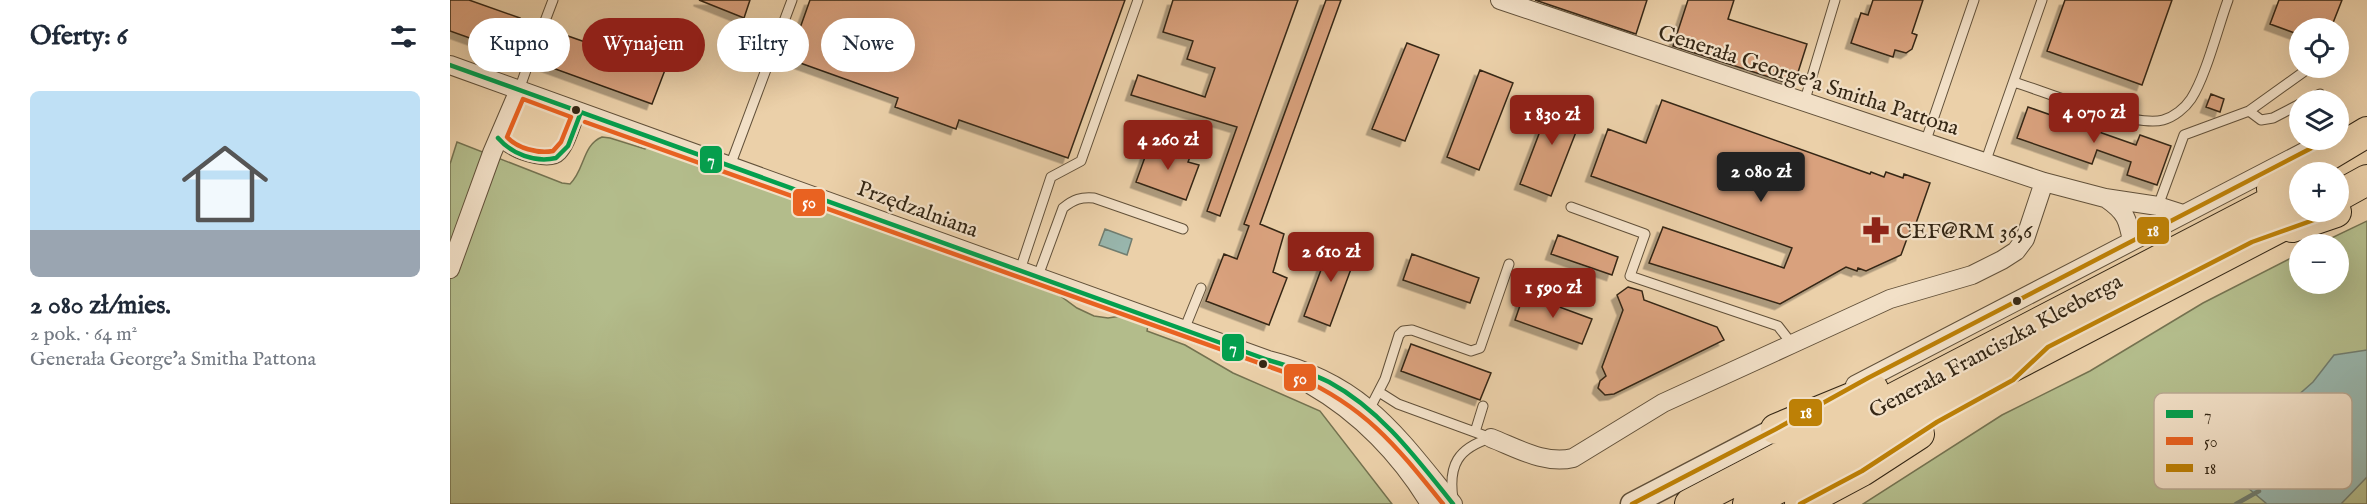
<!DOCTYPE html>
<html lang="pl">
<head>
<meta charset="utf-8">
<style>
	:root { --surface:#fff; --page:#f6f6f7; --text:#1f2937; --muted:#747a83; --line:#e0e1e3; --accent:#8f2418 }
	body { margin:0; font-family:"IM FELL English",serif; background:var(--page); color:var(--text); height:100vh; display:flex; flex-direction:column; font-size:22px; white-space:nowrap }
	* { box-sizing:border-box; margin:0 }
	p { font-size:20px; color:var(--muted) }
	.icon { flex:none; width:33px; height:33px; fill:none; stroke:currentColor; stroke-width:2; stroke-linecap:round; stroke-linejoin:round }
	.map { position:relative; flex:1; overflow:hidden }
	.details { display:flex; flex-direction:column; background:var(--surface); width:450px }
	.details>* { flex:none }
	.guide { position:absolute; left:18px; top:18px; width:570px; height:54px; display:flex; gap:12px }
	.buttons { position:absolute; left:1839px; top:18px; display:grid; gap:12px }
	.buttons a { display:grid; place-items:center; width:60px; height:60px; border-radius:50%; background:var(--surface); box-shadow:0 6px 24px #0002; font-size:30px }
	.price { position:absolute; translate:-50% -51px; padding:0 14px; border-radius:6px; background:var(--accent); color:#fff; font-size:20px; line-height:39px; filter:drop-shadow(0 2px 3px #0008) }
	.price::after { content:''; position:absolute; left:50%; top:36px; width:18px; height:14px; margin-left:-9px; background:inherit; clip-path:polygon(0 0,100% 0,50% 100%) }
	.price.current { background:#222; color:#fff }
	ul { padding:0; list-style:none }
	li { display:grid; align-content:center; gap:12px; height:318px; padding:0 30px }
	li+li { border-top:2px solid var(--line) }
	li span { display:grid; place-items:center; height:186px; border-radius:9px; color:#555 }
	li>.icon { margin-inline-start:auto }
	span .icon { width:108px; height:108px; fill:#fffc; stroke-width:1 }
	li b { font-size:26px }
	h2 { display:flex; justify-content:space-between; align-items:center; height:72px; padding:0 30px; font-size:26px }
	.chip { padding:0 21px; border-radius:27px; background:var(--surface); box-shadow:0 6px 24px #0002; font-size:21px; line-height:54px }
	.chip.current { background:var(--accent); color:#fff }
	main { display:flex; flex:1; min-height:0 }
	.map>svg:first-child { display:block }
	.green { fill:#b3bc8b; stroke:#747250; stroke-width:1.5 }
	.water { fill:#98b6ad; stroke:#707d70; stroke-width:1.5 }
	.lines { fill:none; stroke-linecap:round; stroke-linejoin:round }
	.stream { stroke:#707d70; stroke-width:4.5 }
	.building { fill:#d9a17d; stroke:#352715; stroke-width:1.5; filter:url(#shadow) }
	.service-casing { stroke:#62513a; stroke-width:11 }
	.minor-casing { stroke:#62513a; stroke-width:20 }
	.tertiary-casing { stroke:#62513a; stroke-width:25 }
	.trunk-casing { stroke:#352715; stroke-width:32 }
	.service { stroke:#f2e0c7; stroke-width:9 }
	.minor { stroke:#f2e0c7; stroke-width:18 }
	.tertiary { stroke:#f2e0c7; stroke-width:22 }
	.trunk { stroke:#ebd0a9; stroke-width:30 }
	.bus-1-casing { stroke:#f2e0c7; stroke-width:9 }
	.bus-2-casing { stroke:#f2e0c7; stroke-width:9 }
	.bus-3-casing { stroke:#f2e0c7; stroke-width:9 }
	.bus-1 { stroke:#03a04e; stroke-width:4.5 }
	.bus-2 { stroke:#e96221; stroke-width:4.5 }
	.bus-3 { stroke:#bd8006; stroke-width:4.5 }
	.bus-dot { fill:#352715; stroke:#f2e0c7; stroke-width:2 }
	.labels { text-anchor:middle; stroke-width:4.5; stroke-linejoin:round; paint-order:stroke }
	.street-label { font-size:22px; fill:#352715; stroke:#f2e0c7 }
	.poi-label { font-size:22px; fill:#352715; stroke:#f2e0c7; text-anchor:start }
	.key { fill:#f2e0c7; stroke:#b9a892; stroke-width:1.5 }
	.key-label { font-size:16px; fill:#352715 }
	.line-badge { stroke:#f2e0c7; stroke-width:2 }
	.badge-label { font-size:16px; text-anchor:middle; font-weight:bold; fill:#fff }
</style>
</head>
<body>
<main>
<section class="details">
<h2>Oferty: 6<svg class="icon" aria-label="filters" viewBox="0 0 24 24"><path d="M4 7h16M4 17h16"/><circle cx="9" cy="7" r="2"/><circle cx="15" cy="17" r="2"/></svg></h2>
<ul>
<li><span style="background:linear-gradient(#bfe0f5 75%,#9aa5b1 0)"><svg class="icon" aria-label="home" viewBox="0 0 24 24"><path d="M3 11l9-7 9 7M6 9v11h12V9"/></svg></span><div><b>2 080 zł/mies.</b><p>2 pok. · 64 m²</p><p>Generała George'a Smitha Pattona</p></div></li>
</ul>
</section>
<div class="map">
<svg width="1917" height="504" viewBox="0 0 1917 504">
	<defs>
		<filter id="shadow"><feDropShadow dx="-5.5" dy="5.5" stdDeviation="0" flood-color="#0004"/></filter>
	</defs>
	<rect width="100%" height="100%" fill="#ebd0a9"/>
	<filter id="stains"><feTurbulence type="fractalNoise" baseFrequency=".00333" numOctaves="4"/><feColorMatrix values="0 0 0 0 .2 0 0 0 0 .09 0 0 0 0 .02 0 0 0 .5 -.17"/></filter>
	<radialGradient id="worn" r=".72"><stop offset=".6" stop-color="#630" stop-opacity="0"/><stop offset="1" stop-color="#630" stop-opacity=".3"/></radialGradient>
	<path class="green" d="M152 137 160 138 195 149 198 147 609 295 627 308 644 316 658 318 671 316 698 325 697 331 735 345 783 373 870 411 942 504H0V164L7 142 112 183 120 184C135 170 132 145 152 137Z
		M1917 221V504H1413L1552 415 1640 371 1753 303 1849 254 1850 284H1888V244H1869Z"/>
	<path class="water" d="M655 229 682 239 677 255 649 245Z
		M1917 350V477L1891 504H1817L1792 483 1790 450 1796 418 1838 404 1863 382 1884 355Z"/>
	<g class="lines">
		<path class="stream" d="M1786 504 1809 491"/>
	</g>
	<path class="building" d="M0 0H19L70 18 64 34 81 40V46L85 48H91L93 44 113 51 118 36 215 70 202 104 86 62V57L83 53H78L73 57 0 31Z
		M249 0H300L294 18Z
		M360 0H675L618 158 509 120 506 129 445 107 448 98 339 59Z
		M723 0H848L770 216 757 211 787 127 681 95 688 75 755 97 765 68 737 59 743 41 713 32Z
		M876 0H891L810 224 834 234 823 272 837 278 819 325 756 301 774 254 787 259 799 226 794 224Z
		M1085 0H1197L1186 34Z
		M1238 0H1284L1278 19 1357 44 1344 85 1223 46Z
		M1423 0H1473L1462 33 1467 35 1462 49 1456 53 1445 50 1443 57 1401 43 1411 13 1418 15Z
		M1615 0H1722L1692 85 1597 51Z
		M1829 0H1892L1881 28H1850V35L1820 24Z
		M957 43 989 55 955 141 922 129Z
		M1030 70 1063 83 1029 170 997 157Z
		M1761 94 1774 99 1770 112 1756 107Z
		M1103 97 1135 109 1101 196 1070 184Z
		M1212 100 1420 174 1421 172 1434 177 1436 172 1453 178 1454 174 1480 183 1465 226 1462 225 1451 255 1416 271 1408 268 1407 271 1396 267 1330 304 1199 263 1213 227 1334 268 1342 248 1141 176 1158 129 1196 143Z
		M1578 107 1686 145 1690 135 1721 146 1707 185 1677 175 1681 162 1647 150 1642 164 1567 138Z
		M712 142 742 152 738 162 749 165 736 200 686 182 699 146 709 151Z
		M1108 235 1168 257 1162 275 1101 254Z
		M882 240 908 250 880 326 854 316Z
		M962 254 1029 278 1020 303 953 280Z
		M1178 287 1192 291 1194 300 1267 327 1274 340 1164 394 1155 395 1148 388 1150 381 1156 376 1152 367 1173 310 1167 295Z
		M1074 294 1142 319 1132 344 1065 320Z
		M961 344 1041 373 1030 400 951 371Z"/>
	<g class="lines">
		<defs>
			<path id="service" d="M87 42 103 0
				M1564 82C1596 92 1683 128 1713 120 1724 117 1735 108 1741 99 1756 76 1768 27 1778 0
				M69 90 80 59
				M1857 100 1870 94
				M1354 103 1385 0
				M1799 111 1859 68
				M48 138C51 141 54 146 58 148 70 156 101 166 111 155 121 145 125 125 131 112
				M1475 143 1524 0
				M1535 163 1592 0
				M280 166 342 0
				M1708 206 1734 135 1799 111 1811 120 1823 118 1850 104
				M1121 207 1195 234 1180 276 1328 326 1342 344
				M570 270 601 177 631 161 688 0
				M588 276 613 208C624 199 631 197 644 198L733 229
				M734 330 751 288
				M929 392 948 404 1041 438
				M919 410 935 379 949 335 953 331 962 330 1021 351 1030 348 1059 264
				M1025 432 1033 406
				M1003 499C998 465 1008 448 1041 438"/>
			<path id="minor" d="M1050 0 1594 182 1655 198 1708 206 1733 214
				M0 65 818 360C912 383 945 433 1003 504
				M1657 199C1676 212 1678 220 1682 241
				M0 269 42 153 69 90
				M861 385C910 413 951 456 980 504
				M1405 385 1877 140
				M1041 438C1067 448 1095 465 1123 458L1213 403 1342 344 1440 299 1522 275 1552 260 1566 251 1575 239 1594 182"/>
			<path id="tertiary" d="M1182 504 1326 429"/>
			<path id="trunk" d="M1822 189 1917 132
				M1888 196 1917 180
				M1842 227 1886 212
				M1326 429 1423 389
				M1240 504 1850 187
				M1298 504 1859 212
				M1350 504 1412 471 1469 434"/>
		</defs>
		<use href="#service" class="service-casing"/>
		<use href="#minor" class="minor-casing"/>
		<use href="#tertiary" class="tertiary-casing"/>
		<use href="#trunk" class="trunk-casing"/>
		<use href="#service" class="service"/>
		<use href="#minor" class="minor"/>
		<use href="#tertiary" class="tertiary"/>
		<use href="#trunk" class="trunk"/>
		<defs>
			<path id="bus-1" d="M0 65 818 360C839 366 859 372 879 382 931 410 967 459 1003 504
				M48 138C62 154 85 163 106 158L118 146 131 112"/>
			<path id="bus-2" d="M73 99 121 117 111 142 103 151C88 154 67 148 57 137Z
				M135 122 848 377C917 408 947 447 993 504"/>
			<path id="bus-3" d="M1182 504 1326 429 1418 378 1877 140
				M1350 504 1412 471 1487 422 1563 380 1598 347 1802 242 1886 212"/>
		</defs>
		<use href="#bus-1" class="bus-1-casing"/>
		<use href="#bus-2" class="bus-2-casing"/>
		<use href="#bus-3" class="bus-3-casing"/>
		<use href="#bus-1" class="bus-1"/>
		<use href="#bus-2" class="bus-2"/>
		<use href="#bus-3" class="bus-3"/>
	</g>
	<defs>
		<symbol id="pharmacy-bare" viewBox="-9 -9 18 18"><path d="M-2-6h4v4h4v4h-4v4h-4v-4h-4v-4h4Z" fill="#8f2418" stroke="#f2e0c7" stroke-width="2.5" paint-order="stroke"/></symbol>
	</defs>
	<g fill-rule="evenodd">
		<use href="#pharmacy-bare" x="1407" y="211" width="38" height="38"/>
	</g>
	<g class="bus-dot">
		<circle cx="126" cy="110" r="5"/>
		<circle cx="1567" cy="301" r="5"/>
		<circle cx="813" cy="364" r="5"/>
	</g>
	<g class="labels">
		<g class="street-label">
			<text transform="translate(1359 79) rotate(18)" y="8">Generała George'a Smitha Pattona</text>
			<text transform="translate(468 208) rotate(20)" y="8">Przędzalniana</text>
			<text transform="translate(1545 345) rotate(-28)" y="8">Generała Franciszka Kleeberga</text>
		</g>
		<g class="poi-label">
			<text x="1446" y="238">CEF@RM 36,6</text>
		</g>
	</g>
	<rect x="1704" y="393" width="198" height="96" rx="9" class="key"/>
	<rect x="1716" y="410" width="27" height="8" fill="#03a04e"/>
	<rect x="1716" y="437" width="27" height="8" fill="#e96221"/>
	<rect x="1716" y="464" width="27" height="8" fill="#bd8006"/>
	<g class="key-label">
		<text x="1754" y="420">7</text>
		<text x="1754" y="447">50</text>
		<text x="1754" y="474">18</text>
	</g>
	<g class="line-badge">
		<rect x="249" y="145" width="24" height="29" rx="6" fill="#03a04e"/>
		<rect x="342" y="188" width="34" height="29" rx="6" fill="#e96221"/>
		<rect x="1686" y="216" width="34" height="29" rx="6" fill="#bd8006"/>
		<rect x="771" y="333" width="24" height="29" rx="6" fill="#03a04e"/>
		<rect x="833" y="363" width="34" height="29" rx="6" fill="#e96221"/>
		<rect x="1338" y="398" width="35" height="29" rx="6" fill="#bd8006"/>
	</g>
	<g class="badge-label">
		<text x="261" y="165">7</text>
		<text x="359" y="208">50</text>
		<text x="1703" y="236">18</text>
		<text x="783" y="353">7</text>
		<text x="850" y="384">50</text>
		<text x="1356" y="418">18</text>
	</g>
	<rect width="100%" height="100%" filter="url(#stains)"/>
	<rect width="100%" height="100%" fill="url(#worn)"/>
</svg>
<div class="buttons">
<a><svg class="icon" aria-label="locate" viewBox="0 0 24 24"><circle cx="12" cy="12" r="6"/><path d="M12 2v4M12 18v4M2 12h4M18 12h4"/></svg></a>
<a><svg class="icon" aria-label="layers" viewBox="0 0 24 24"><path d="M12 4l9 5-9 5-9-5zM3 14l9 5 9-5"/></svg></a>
<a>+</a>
<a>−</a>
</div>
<b class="price" style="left:1644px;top:144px">4 070 zł</b>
<b class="price" style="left:1102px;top:146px">1 830 zł</b>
<b class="price" style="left:718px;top:171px">4 260 zł</b>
<b class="price current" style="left:1311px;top:203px">2 080 zł</b>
<b class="price" style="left:881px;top:283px">2 610 zł</b>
<b class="price" style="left:1103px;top:319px">1 590 zł</b>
<div class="guide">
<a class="chip">Kupno</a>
<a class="chip current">Wynajem</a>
<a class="chip">Filtry</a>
<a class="chip">Nowe</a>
</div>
</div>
</main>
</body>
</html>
